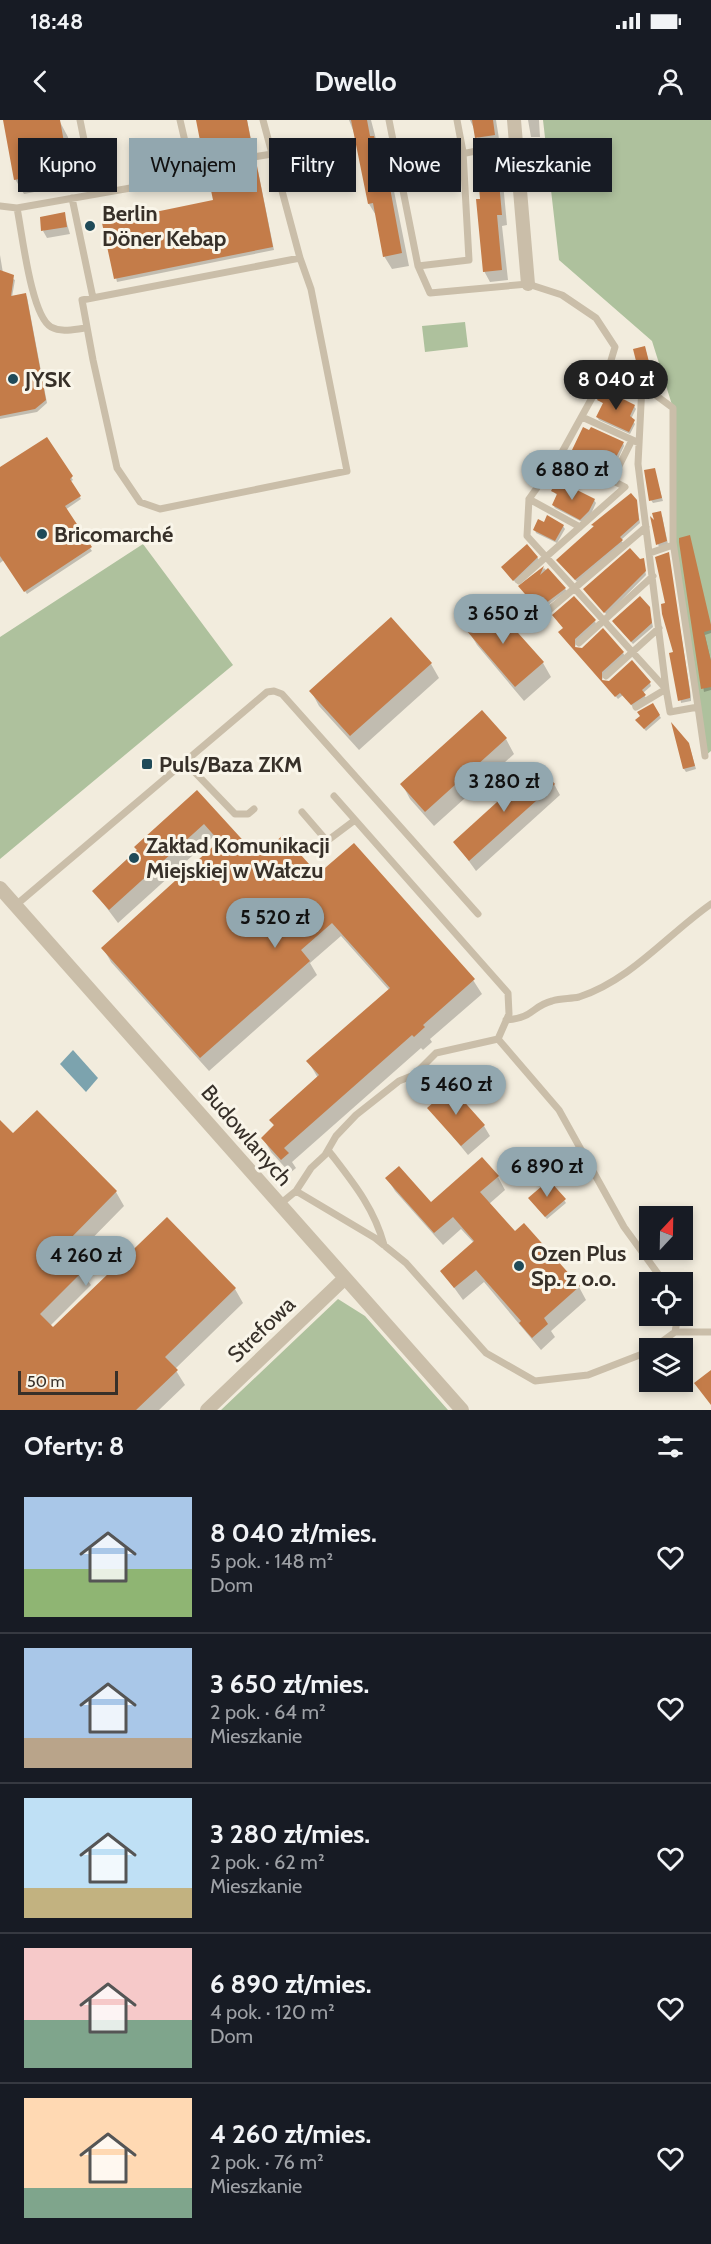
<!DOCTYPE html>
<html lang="pl">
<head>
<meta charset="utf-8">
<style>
	:root { --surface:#171b24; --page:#242831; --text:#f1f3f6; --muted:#9ea1a6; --line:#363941; --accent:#92a7af }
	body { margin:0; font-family:Cabin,sans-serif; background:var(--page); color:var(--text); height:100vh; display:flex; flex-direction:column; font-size:22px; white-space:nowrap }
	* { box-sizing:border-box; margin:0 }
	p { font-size:20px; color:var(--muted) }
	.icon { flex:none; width:33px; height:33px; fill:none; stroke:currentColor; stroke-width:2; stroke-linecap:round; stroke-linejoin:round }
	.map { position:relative; height:1290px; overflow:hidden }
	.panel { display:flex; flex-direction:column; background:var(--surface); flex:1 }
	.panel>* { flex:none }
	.hud { position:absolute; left:18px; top:18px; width:675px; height:54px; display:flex; gap:12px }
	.needle { width:39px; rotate:22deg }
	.tools { position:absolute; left:639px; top:1086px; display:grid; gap:12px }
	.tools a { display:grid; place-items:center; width:54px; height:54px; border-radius:0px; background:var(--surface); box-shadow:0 3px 9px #0003; font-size:30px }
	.scale { position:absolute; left:18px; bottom:15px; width:100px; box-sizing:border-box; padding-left:6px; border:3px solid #373029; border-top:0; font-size:16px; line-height:21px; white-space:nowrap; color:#373029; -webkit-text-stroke:4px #f9f5e9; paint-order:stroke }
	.price { position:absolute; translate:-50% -51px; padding:0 14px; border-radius:21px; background:var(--accent); color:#111; font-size:20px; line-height:39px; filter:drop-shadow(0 2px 3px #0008) }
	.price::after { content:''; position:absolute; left:50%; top:36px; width:18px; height:14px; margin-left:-9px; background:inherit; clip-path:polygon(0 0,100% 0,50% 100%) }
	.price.selected { background:#222; color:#fff }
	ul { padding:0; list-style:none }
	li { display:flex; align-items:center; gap:18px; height:150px; padding:0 24px }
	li+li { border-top:2px solid var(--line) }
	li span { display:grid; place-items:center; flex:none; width:168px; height:120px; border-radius:0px; color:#555 }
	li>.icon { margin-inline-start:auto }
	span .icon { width:72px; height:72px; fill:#fffc; stroke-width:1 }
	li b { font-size:26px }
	h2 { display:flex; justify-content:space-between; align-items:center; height:72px; padding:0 24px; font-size:26px }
	.chip { padding:0 21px; border-radius:0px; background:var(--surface); box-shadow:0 3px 9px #0003; font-size:21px; line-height:54px }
	.chip.selected { background:var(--accent); color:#111 }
	.status { display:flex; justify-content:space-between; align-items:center; height:42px; padding:0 30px; background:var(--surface); direction:ltr }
	.status svg { height:16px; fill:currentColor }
	header { display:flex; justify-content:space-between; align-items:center; height:78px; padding:0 24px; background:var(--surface); font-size:27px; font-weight:700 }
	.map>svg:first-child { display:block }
	.green { fill:#aec19d }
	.water { fill:#7ca3ae }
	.shadow { fill:#0003 }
	.building { fill:#c47c49 }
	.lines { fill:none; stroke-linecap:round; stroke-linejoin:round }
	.service { stroke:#cabea9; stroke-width:7 }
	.minor { stroke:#cabea9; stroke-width:14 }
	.poi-dot { fill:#1f4a58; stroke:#f9f5e9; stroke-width:2 }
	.labels { text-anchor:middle; stroke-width:6; stroke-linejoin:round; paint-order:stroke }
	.poi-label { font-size:22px; font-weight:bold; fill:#373029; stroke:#f9f5e9; text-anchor:start }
	.street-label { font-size:22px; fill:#373029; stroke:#f9f5e9 }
</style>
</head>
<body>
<div class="status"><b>18:48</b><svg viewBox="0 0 49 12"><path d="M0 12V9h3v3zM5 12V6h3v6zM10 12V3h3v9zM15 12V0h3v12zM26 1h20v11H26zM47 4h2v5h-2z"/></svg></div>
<header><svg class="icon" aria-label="back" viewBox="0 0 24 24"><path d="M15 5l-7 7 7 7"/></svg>Dwello<svg class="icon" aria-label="person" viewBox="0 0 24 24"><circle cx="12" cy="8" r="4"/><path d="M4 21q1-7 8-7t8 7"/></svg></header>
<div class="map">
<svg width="711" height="1290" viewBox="0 0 711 1290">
	<rect width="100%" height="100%" fill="#f2ecdd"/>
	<path class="green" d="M543 0H711V631L705 636 673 425V288L652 221 559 140Z
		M465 202 468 227 425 232 422 206Z
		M143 424 233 545 0 739V517Z
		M338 1179 365 1196 448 1290H221Z"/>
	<path class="water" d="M73 930 98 958 86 972 60 944Z"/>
	<path class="shadow" d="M7 0 60 2 68 17 76 64 24 74 15 59Z
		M198 0H247L253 29 207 38Z
		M349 0H371L386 57 394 71 409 146 392 149 384 136 377 97 369 84 356 18Z
		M470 0H496L500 25 483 28Z
		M528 0H539L540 17H531Z
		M496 41 502 52 507 105 502 106 508 160 490 162 484 151Z
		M258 51 274 130 117 162 104 104 214 82Z
		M64 94 70 114 47 118 43 111Z
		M0 135 3 153 15 160 12 177 25 175 27 177 47 283 37 292 0 299Z
		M645 228 652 253 642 255 640 252Z
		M599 280 634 286 636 289 631 299 635 304 630 314 599 300 597 297 604 284Z
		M46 319 73 360 70 362 81 379 65 390 92 431 27 474 4 440 0 443V349Z
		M623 323 624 326 618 339 612 337 607 348 574 330Z
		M654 350 663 381 653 383 651 380Z
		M553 371 594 380 596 383 591 394 582 402 555 388 553 385 558 376Z
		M636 381 640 403 621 420 623 423 577 462 560 443 594 408 593 405Z
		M662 396 668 424 659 427 658 424Z
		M544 404 563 406 565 409 557 423 536 413 535 410Z
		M680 421 711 506V513L705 515 711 541V570L704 572Z
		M668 434 691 576V581L681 583 667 485Z
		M537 437 539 440 516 463 505 451Z
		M643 440 646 455 607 495 586 472Z
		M544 448 567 471 540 491 520 467Z
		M649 488 653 507 633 524 615 504Z
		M484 497 543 543 551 557 524 581 477 525 468 510Z
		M595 501 596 504 576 523 575 528 623 533 625 536 603 556 602 561 650 563 651 566 643 573 646 578 633 587 623 575 618 579 562 515Z
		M431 544 439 558 359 630 319 586 311 571Z
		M653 585 661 598 646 611 639 603Z
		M674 608 690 628 696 649 686 652 684 649Z
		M506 619 514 634 434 706 410 679 402 664Z
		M554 664 560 675 476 751 455 722Z
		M197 672 250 730 318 756 473 860 482 874 430 919 432 922 423 930 421 928 292 1042 296 1048 290 1053 271 1032 263 1018 275 1007 271 1000 318 958 308 941 389 870 341 816 310 843 317 855 209 951 111 842 103 828 219 724 213 717 118 803 94 771Z
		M429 988 484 1006 490 1016 468 1035Z
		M37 992 116 1072 124 1086 72 1139 91 1165 50 1206 53 1209 167 1099 235 1169 243 1183 175 1249 185 1265 159 1290H0L13 1015Z
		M498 1057 505 1070 489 1084 515 1113 579 1167 586 1180 551 1211 555 1217 541 1230 484 1162 463 1180 442 1151 474 1123 461 1109 443 1125 395 1071 387 1058 431 1084Z
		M564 1080 566 1083 547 1099 532 1082Z"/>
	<path class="building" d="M3 0H60L69 50 14 60Z
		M196 0H247L252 26 203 36Z
		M351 0H367L370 16H374L383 58 388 57 402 133 383 137 373 83 368 84Z
		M472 0H493L495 15 475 18Z
		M497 40 502 95H497L502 150 483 152 476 79H480L477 42Z
		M257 46 273 127 114 159 102 103 213 80 208 56Z
		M65 92 67 107 41 111 40 97Z
		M0 150 14 155 11 176 26 173 46 280 35 289 0 296Z
		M645 226 651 250 639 253 633 229Z
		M603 269 635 285 630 296 635 300 629 312 596 297 603 283 597 280Z
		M583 307 589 310 591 307 624 322 616 337 611 335 605 346 572 330Z
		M47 317 73 356 70 359 81 376 65 386 92 427 24 472 0 436V347Z
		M655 348 662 378 649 381 644 350Z
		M557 360 595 379 589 391 580 400 552 385 557 374 551 371Z
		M631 373 637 380 639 400 620 417 623 420 575 460 556 440 594 406 591 405Z
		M661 391 667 421 656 425 650 396 654 400 652 393Z
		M547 395 564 405 555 421 533 410 538 399 544 402Z
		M690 415 711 505V510L704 512 711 541V567L701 569 679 422V418Z
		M527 424 538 437 513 461 501 447Z
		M630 428 640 439 644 438 646 451 604 493 583 469Z
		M669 432 690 572V578L678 581 669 533 673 532 662 494 661 484 665 483 655 437Z
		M544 446 540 455 548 448 566 468 538 489 518 466Z
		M574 476 596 500 575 519V527L582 528 603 508 624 532 602 552V560L609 561 632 540 651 562 642 570 646 575 631 585 620 573 615 577 558 512 563 508 552 495Z
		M640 476 650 487 652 503 631 522 612 501Z
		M494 486 544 542 515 567 466 510 469 507 463 499 477 487 484 495Z
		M391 497 432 543 350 616 309 571Z
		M653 583 660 595 644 609 635 600 640 596 637 592Z
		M482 590 507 618 425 692 400 664Z
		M671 602 689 623 695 646 683 649Z
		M538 645 555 664 469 741 453 722Z
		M197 670 250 728 256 723 264 732 283 715 318 754 354 723 475 859 423 905 425 907 414 917 412 915 284 1028 289 1033 281 1040 261 1018 274 1005 269 1000 319 955 306 941 390 868 332 803 301 830 310 841 200 938 101 828 219 721 204 704 109 790 92 771 137 730 134 727Z
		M451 967 485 1005 461 1026 427 988Z
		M37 990 117 1071 62 1127 84 1150 40 1194 53 1207 167 1097 236 1168 165 1237 178 1250 136 1290H0V1000L13 1013Z
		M482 1037 499 1056 480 1072 515 1111 524 1103 580 1166 544 1198 548 1204 532 1218 519 1203 521 1201 476 1150 454 1168 440 1151 474 1121 453 1097 434 1113 385 1058 399 1046 431 1082Z
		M549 1060 566 1079 545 1097 528 1078Z
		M711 1250V1285L694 1263Z"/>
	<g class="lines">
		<path class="service" d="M80 0 95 74
			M180 0 191 47
			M263 0 300 138 82 180 93 240 117 348 140 382 160 389 347 351 311 169 300 138
			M389 0 418 146 469 140 463 32 457 0
			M396 47 516 23
			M72 78 93 178
			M0 86 17 88
			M418 146 430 173 528 164 562 175 596 198 615 227 609 247 561 334 529 379 527 416 666 569 670 592 698 587 705 636
			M87 208C75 209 62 213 51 207 31 196 22 112 17 88L193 57 191 47 272 34
			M609 247 642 265 638 344 666 569 636 587
			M642 265 673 288V422L698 587
			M582 297 639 323
			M612 360 632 320
			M529 379 580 407
			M650 433 673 425
			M519 461 625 367 561 334
			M549 490 646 407
			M579 523 653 456
			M606 556 659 508
			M185 642 235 694H248L254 689
			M334 676 508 873 509 894 498 919
			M302 692 327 721 355 700
			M16 785 267 572 274 571 282 574 478 794
			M506 900C534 898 532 886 552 881 561 878 570 879 579 877 631 860 668 814 711 784
			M498 919 559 990 624 1107 664 1162
			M328 1030C351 1060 374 1087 384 1125
			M296 1071 375 1118 406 1143 486 1233 535 1261 588 1255 650 1231
			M280 1084 296 1071 311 1048 325 1035 336 1016 356 995 399 961 414 955 436 933 498 919
			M675 1212H711
			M653 1228 675 1212 678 1196"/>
		<path class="minor" d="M514 0 528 164
			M0 768 462 1290
			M207 1290 345 1158"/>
	</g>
	<g class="poi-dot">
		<circle cx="90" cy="106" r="6"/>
		<circle cx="13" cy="259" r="6"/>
		<circle cx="42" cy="414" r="6"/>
		<rect x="141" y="638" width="12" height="12" rx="3"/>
		<circle cx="134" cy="738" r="6"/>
		<circle cx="519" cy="1146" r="6"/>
	</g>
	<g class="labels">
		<g class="poi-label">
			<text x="102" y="101">Berlin<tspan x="102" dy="25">Döner Kebap</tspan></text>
			<text x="25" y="267">JYSK</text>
			<text x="54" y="422">Bricomarché</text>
			<text x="159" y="652">Puls/Baza ZKM</text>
			<text x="146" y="733">Zakład Komunikacji<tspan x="146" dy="25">Miejskiej w Wałczu</tspan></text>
			<text x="531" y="1141">Ozen Plus<tspan x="531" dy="25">Sp. z o.o.</tspan></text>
		</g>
		<g class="street-label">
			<text transform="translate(247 1015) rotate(49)" y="8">Budowlanych</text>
			<text transform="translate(261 1209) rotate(-44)" y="8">Strefowa</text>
		</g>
	</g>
</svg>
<div class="tools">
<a><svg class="needle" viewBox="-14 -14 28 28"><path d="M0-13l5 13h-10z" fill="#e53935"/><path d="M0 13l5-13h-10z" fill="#9ea1a6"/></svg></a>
<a><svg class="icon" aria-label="locate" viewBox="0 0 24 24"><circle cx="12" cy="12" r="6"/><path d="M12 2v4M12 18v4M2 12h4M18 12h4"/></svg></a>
<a><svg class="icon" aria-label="layers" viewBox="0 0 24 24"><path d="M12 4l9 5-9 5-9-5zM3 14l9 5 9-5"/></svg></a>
</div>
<div class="scale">50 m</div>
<b class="price selected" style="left:616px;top:291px">8 040 zł</b>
<b class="price" style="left:572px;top:381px">6 880 zł</b>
<b class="price" style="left:503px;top:525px">3 650 zł</b>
<b class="price" style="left:504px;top:693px">3 280 zł</b>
<b class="price" style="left:275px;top:829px">5 520 zł</b>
<b class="price" style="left:456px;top:996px">5 460 zł</b>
<b class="price" style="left:547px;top:1078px">6 890 zł</b>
<b class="price" style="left:86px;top:1167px">4 260 zł</b>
<div class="hud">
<a class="chip">Kupno</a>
<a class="chip selected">Wynajem</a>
<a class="chip">Filtry</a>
<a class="chip">Nowe</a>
<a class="chip">Mieszkanie</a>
</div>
</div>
<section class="panel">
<h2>Oferty: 8<svg class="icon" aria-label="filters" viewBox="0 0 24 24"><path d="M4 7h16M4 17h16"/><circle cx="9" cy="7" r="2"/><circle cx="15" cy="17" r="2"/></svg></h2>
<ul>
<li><span style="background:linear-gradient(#a9c7e8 60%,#8fb573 0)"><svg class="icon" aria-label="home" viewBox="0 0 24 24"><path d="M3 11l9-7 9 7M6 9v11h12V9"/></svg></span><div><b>8 040 zł/mies.</b><p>5 pok. · 148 m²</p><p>Dom</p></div><svg class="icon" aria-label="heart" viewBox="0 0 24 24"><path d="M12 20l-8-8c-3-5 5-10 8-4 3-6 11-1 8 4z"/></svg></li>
<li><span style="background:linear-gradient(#a9c7e8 75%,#b9a48a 0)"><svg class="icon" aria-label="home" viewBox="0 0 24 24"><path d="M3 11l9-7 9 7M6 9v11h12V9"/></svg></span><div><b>3 650 zł/mies.</b><p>2 pok. · 64 m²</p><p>Mieszkanie</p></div><svg class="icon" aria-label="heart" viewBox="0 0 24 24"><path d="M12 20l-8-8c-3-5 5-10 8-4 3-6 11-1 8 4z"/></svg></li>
<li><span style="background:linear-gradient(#bfe0f5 75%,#c2b280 0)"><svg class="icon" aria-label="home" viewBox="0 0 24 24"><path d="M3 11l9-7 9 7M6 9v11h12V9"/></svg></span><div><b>3 280 zł/mies.</b><p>2 pok. · 62 m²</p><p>Mieszkanie</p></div><svg class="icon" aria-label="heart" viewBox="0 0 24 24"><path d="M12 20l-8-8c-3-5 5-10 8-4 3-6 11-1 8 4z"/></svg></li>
<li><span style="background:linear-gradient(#f6c9c9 60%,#7fa58c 0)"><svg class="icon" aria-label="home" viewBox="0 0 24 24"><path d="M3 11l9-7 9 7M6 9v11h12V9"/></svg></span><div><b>6 890 zł/mies.</b><p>4 pok. · 120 m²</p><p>Dom</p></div><svg class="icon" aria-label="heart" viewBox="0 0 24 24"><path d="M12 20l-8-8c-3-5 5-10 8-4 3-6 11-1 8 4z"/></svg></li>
<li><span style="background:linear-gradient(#ffd9b3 75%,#7fa58c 0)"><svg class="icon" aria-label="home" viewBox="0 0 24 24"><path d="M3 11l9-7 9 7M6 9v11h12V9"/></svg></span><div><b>4 260 zł/mies.</b><p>2 pok. · 76 m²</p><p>Mieszkanie</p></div><svg class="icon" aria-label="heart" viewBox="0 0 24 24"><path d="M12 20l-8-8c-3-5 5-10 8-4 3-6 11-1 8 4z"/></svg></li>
</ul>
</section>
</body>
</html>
